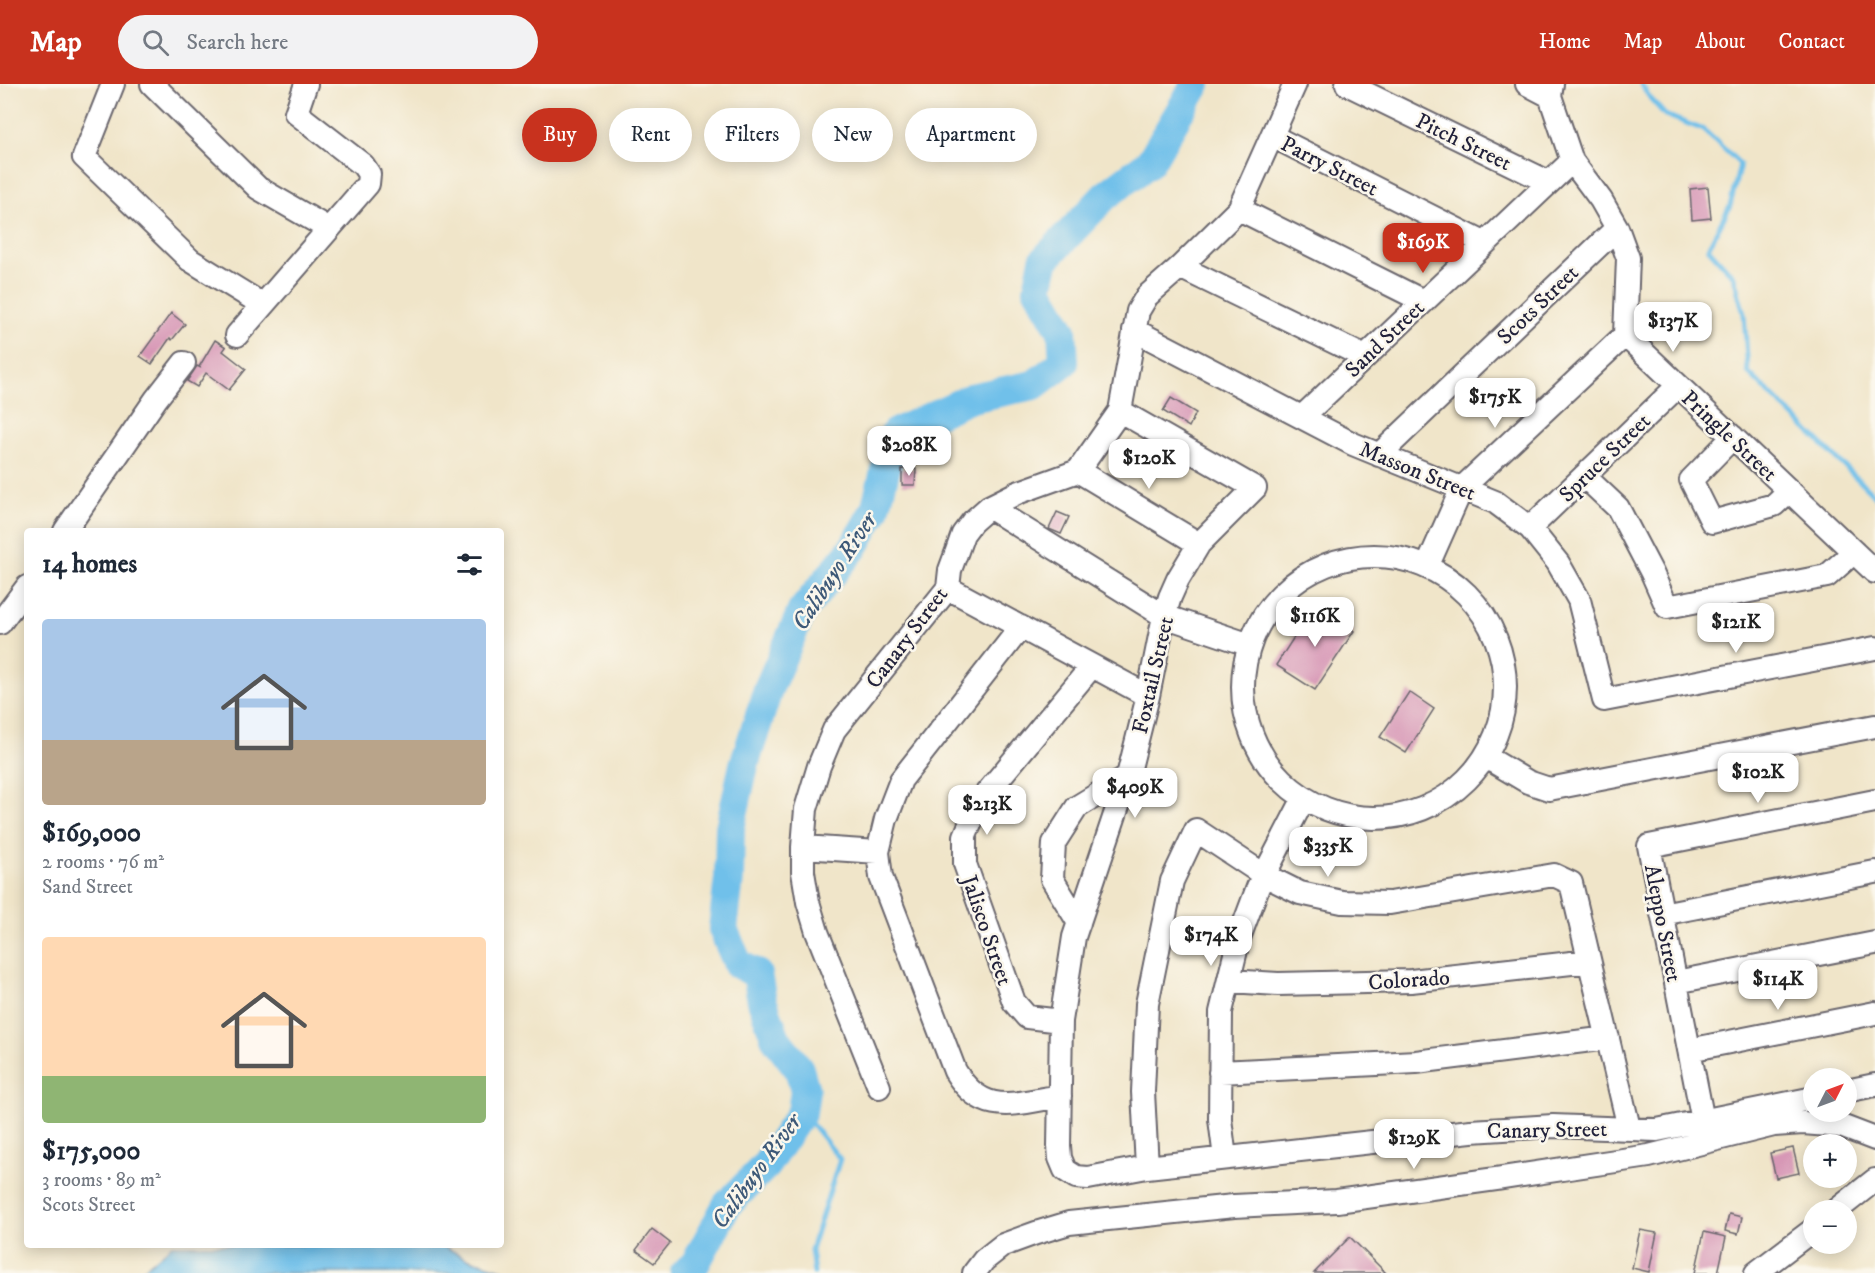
<!DOCTYPE html>
<html lang="en">
<head>
<meta charset="utf-8">
<style>
	:root { --surface:#fff; --page:#f2f2f3; --text:#1f2937; --muted:#747a83; --accent:#c8321e }
	body { margin:0; font-family:"IM FELL DW Pica",serif; background:var(--page); color:var(--text); height:100vh; display:flex; flex-direction:column; font-size:22px; white-space:nowrap }
	* { box-sizing:border-box; margin:0 }
	p { font-size:20px; color:var(--muted) }
	.icon { flex:none; width:33px; height:33px; fill:none; stroke:currentColor; stroke-width:2; stroke-linecap:round; stroke-linejoin:round }
	.map { position:relative; flex:1; overflow:hidden }
	.side { position:absolute; left:24px; top:444px; width:480px; height:720px; display:flex; flex-direction:column; background:var(--surface); border-radius:6px; box-shadow:0 3px 15px #0003 }
	.side>* { flex:none }
	.hud { position:absolute; left:522px; top:24px; width:570px; height:54px; display:flex; gap:12px }
	.needle { width:39px; rotate:48deg }
	.fabs { position:absolute; left:1803px; top:984px; display:grid; gap:12px }
	.fabs a { display:grid; place-items:center; width:54px; height:54px; border-radius:50%; background:var(--surface); box-shadow:0 3px 15px #0003; font-size:30px }
	.price { position:absolute; translate:-50% -51px; padding:0 14px; border-radius:12px; background:#fff; color:#222; font-size:20px; line-height:39px; filter:drop-shadow(0 2px 3px #0008) }
	.price::after { content:''; position:absolute; left:50%; top:36px; width:18px; height:14px; margin-left:-9px; background:inherit; clip-path:polygon(0 0,100% 0,50% 100%) }
	.price.on { background:var(--accent); color:#fff }
	ul { padding:0; list-style:none }
	li { display:grid; align-content:center; gap:12px; height:318px; padding:0 18px }
	li span { display:grid; place-items:center; height:186px; border-radius:6px; color:#555 }
	li>.icon { margin-inline-start:auto }
	span .icon { width:108px; height:108px; fill:#fffc; stroke-width:1 }
	li b { font-size:26px }
	h2 { display:flex; justify-content:space-between; align-items:center; height:72px; padding:0 18px; font-size:26px }
	.chip { padding:0 21px; border-radius:27px; background:var(--surface); box-shadow:0 3px 15px #0003; font-size:21px; line-height:54px }
	.chip.on { background:var(--accent); color:#fff }
	header { display:flex; align-items:center; gap:36px; box-sizing:border-box; height:84px; padding:0 30px; background:var(--accent); color:#fff }
	header strong { font-size:28px }
	nav { display:flex; gap:33px; margin-inline-start:auto; font-size:21px }
	.search { width:420px; height:54px; background:var(--page); display:flex; align-items:center; gap:15px; box-sizing:border-box; padding:0 21px; border-radius:33px; color:var(--muted); font-size:22px }
	.map>svg:first-child { display:block }
	.water { fill:#6fc0ea; stroke:#487192; stroke-width:1.5 }
	.lines { fill:none; stroke-linecap:round; stroke-linejoin:round }
	.stream { stroke:#6fc0ea; stroke-width:5 }
	.river { stroke:#6fc0ea; stroke-width:30 }
	.building { fill:#d797b6 }
	.minor-casing { stroke:#6a666d; stroke-width:26 }
	.minor { stroke:#fff; stroke-width:22 }
	.labels { text-anchor:middle; stroke-width:5; stroke-linejoin:round; paint-order:stroke }
	.street-label { font-size:22px; fill:#22223b; stroke:#fbf7ec }
	.water-label { font-size:24px; font-style:italic; fill:#3d5978; stroke:#fbf7ec }
</style>
</head>
<body>
<header>
<strong>Map</strong>
<div class="search"><svg class="icon" aria-label="search" viewBox="0 0 24 24"><circle cx="10" cy="10" r="6"/><path d="M15 15l6 6"/></svg>Search here</div>
<nav><a>Home</a><a>Map</a><a>About</a><a>Contact</a></nav>
</header>
<div class="map">
<svg width="1875" height="1189" viewBox="0 0 1875 1189">
	<rect width="100%" height="100%" fill="#fbf7ec"/>
	<filter id="ink" filterUnits="userSpaceOnUse"><feTurbulence type="fractalNoise" baseFrequency=".0167" numOctaves="2"/><feDisplacementMap in="SourceGraphic" scale="12" xChannelSelector="R" yChannelSelector="G"/><feConvolveMatrix kernelMatrix="1 2 1 2 8 2 1 2 1" color-interpolation-filters="sRGB"/></filter>
	<filter id="wash" filterUnits="userSpaceOnUse"><feTurbulence type="fractalNoise" baseFrequency=".008" numOctaves="4" result="noise"/><feDisplacementMap in="SourceGraphic" scale="24" xChannelSelector="R" yChannelSelector="G"/><feGaussianBlur stdDeviation="1.35" result="paint"/><feColorMatrix in="noise" values="0 0 0 0 0 0 0 0 0 0 0 0 0 0 0 0 0 1.4 0 .05"/><feComposite in="paint" operator="in"/></filter>
	<g filter="url(#wash)">
		<rect width="100%" height="100%" fill="#f0e5c9"/>
		<path class="water" d="M172 1161H441L464 1173 513 1189H139Z"/>
		<g class="lines">
			<path class="stream" d="M1641 0 1650 14 1665 31 1704 46 1740 80 1730 122 1708 164 1734 193 1744 230 1748 288 1875 412
				M802 1028 840 1075 811 1166 814 1189"/>
			<path class="river" d="M685 1189 695 1180 727 1121 766 1081 802 1028 805 1006 799 985 776 955 762 917 757 890 738 880 723 845 729 794 730 744 744 681 769 603 802 527 853 464 875 426 895 349 971 314 1034 301 1064 278 1062 247 1038 206 1044 176 1105 112 1150 78 1196 0"/>
		</g>
		<g id="blocks">
			<path class="building" d="M1708 103 1711 134 1692 136 1690 105Z
				M171 229 185 240 172 256 170 254 152 280 140 272Z
				M215 256 226 263 223 267 246 285 229 306 206 289 197 303 187 297 197 282 201 284 199 283Z
				M1171 314 1196 329 1189 343 1163 327Z
				M902 385H916L915 401H902Z
				M1057 428 1069 433 1061 450 1049 445Z
				M1314 522 1354 547 1315 606 1276 581Z
				M1409 608 1434 625 1406 669 1380 653Z
				M1793 1064 1799 1089 1776 1094 1770 1069Z
				M1729 1130 1742 1133 1738 1150 1725 1147Z
				M652 1145 670 1159 654 1179 636 1166Z
				M1640 1146 1657 1149 1649 1188 1632 1184Z
				M1704 1148 1726 1153 1718 1189H1695Z
				M1350 1153 1386 1189H1314Z"/>
		</g>
	</g>
	<g filter="url(#ink)">
		<use href="#blocks" fill-opacity="0" stroke="#6a666d" stroke-width="1.5"/>
		<g class="lines">
			<defs>
				<path id="minor" d="M113 0 84 73 190 176 263 221
					M152 0 258 104 329 145
					M1347 0 1548 98
					M1527 0 1550 12
					M1552 0 1550 12 1572 77 1601 116 1617 144 1628 174 1625 251 1875 488
					M1272 52 1484 159
					M1239 125 1423 217
					M1180 183 1365 273
					M1134 246 1353 360 1495 418 1530 444 1558 479 1579 516 1604 616 1875 564
					M237 251 368 100 369 90 363 81 296 29 306 0
					M1120 327 1255 404 1199 460 1178 495 1170 513 1164 532 1148 612 1128 692 1074 853 1061 937 1059 1062 1060 1074 1065 1086 1076 1093 1088 1094 1147 1083 1471 1047 1553 1042 1657 1046 1814 1014
					M1302 333 1572 77
					M1733 353 1691 396 1712 438 1774 421 1789 407
					M1379 371 1617 144
					M1078 387 1199 460
					M1584 392 1618 424 1652 489 1667 523 1827 492 1854 468
					M989 423 1164 532 1250 561
					M1530 444 1678 302
					M65 447 156 315 184 279
					M1243 603a131 131 0 1 1 262 0a131 131 0 1 1-262 0Z
					M1427 483 1462 404 1625 251
					M948 504 1148 612
					M0 539 27 503
					M1021 543 901 696 886 735 878 768 881 793 955 987C983 1034 1015 1019 1060 1012
					M1486 673 1528 698 1549 705 1875 642
					M803 763 878 768
					M1662 830 1875 788
					M1079 839 1052 795 1054 759 1077 723 1128 692
					M1229 897 1278 900 1411 897 1589 877
					M1676 898 1875 859
					M1061 937 1027 933 1014 918 965 780V752L980 717 1092 582
					M1689 966 1875 929
					M1220 988 1416 978 1608 954
					M879 1003 817 848 808 818 803 788V763L806 725 819 682 834 646 948 504 950 486 957 467 963 450 972 438 989 423 1017 409 1078 387 1120 327 1138 227 1147 212 1180 183 1239 125 1295 0
					M1846 1007 1875 1001
					M1703 1037 1649 762 1875 717
					M1225 1074 1220 1035 1221 928 1239 854 1258 803 1304 714
					M1147 1083 1143 1008 1147 920 1172 797 1196 746 1264 791 1300 809 1342 818 1390 819 1554 791 1571 799 1629 1044
					M1837 1126 1875 1096
					M974 1189 984 1176 1003 1161 1036 1149 1069 1139 1234 1122 1337 1117 1496 1095 1649 1072 1774 1041 1803 1039 1841 1042 1875 1055
					M1756 1189 1814 1145"/>
			</defs>
			<use href="#minor" class="minor-casing"/>
			<use href="#minor" class="minor"/>
		</g>
	</g>
	<g class="labels">
		<g class="street-label">
			<text transform="translate(1464 57) rotate(26)" y="8">Pitch Street</text>
			<text transform="translate(1330 81) rotate(27)" y="8">Parry Street</text>
			<text transform="translate(1537 220) rotate(-44)" y="8">Scots Street</text>
			<text transform="translate(1384 254) rotate(-44)" y="8">Sand Street</text>
			<text transform="translate(1730 351) rotate(43)" y="8">Pringle Street</text>
			<text transform="translate(1604 373) rotate(-44)" y="8">Spruce Street</text>
			<text transform="translate(1418 386) rotate(22)" y="8">Masson Street</text>
			<text transform="translate(906 553) rotate(-53)" y="8">Canary Street</text>
			<text transform="translate(1152 591) rotate(-77)" y="8">Foxtail Street</text>
			<text transform="translate(1664 839) rotate(79)" y="8">Aleppo Street</text>
			<text transform="translate(988 846) rotate(71)" y="8">Jalisco Street</text>
			<text transform="translate(1409 895) rotate(-4)" y="8">Colorado</text>
			<text transform="translate(1547 1045) rotate(-1)" y="8">Canary Street</text>
		</g>
		<g class="water-label">
			<text transform="translate(834 487) rotate(-57)" y="8">Calibuyo River</text>
			<text transform="translate(756 1087) rotate(-54)" y="8">Calibuyo River</text>
		</g>
	</g>
</svg>
<div class="fabs">
<a><svg class="needle" viewBox="-14 -14 28 28"><path d="M0-13l5 13h-10z" fill="#e53935"/><path d="M0 13l5-13h-10z" fill="#747a83"/></svg></a>
<a>+</a>
<a>−</a>
</div>
<b class="price on" style="left:1423px;top:190px">$169K</b>
<b class="price" style="left:1673px;top:269px">$137K</b>
<b class="price" style="left:1495px;top:345px">$175K</b>
<b class="price" style="left:909px;top:393px">$208K</b>
<b class="price" style="left:1149px;top:406px">$120K</b>
<b class="price" style="left:1315px;top:564px">$116K</b>
<b class="price" style="left:1736px;top:570px">$121K</b>
<b class="price" style="left:1758px;top:720px">$102K</b>
<b class="price" style="left:1135px;top:735px">$409K</b>
<b class="price" style="left:987px;top:752px">$213K</b>
<b class="price" style="left:1328px;top:794px">$335K</b>
<b class="price" style="left:1211px;top:883px">$174K</b>
<b class="price" style="left:1778px;top:927px">$114K</b>
<b class="price" style="left:1414px;top:1086px">$129K</b>
<div class="hud">
<a class="chip on">Buy</a>
<a class="chip">Rent</a>
<a class="chip">Filters</a>
<a class="chip">New</a>
<a class="chip">Apartment</a>
</div>
<section class="side">
<h2>14 homes<svg class="icon" aria-label="filters" viewBox="0 0 24 24"><path d="M4 7h16M4 17h16"/><circle cx="9" cy="7" r="2"/><circle cx="15" cy="17" r="2"/></svg></h2>
<ul>
<li><span style="background:linear-gradient(#a9c7e8 65%,#b9a48a 0)"><svg class="icon" aria-label="home" viewBox="0 0 24 24"><path d="M3 11l9-7 9 7M6 9v11h12V9"/></svg></span><div><b>$169,000</b><p>2 rooms · 76 m²</p><p>Sand Street</p></div></li>
<li><span style="background:linear-gradient(#ffd9b3 75%,#8fb573 0)"><svg class="icon" aria-label="home" viewBox="0 0 24 24"><path d="M3 11l9-7 9 7M6 9v11h12V9"/></svg></span><div><b>$175,000</b><p>3 rooms · 89 m²</p><p>Scots Street</p></div></li>
</ul>
</section>
</div>
</body>
</html>
